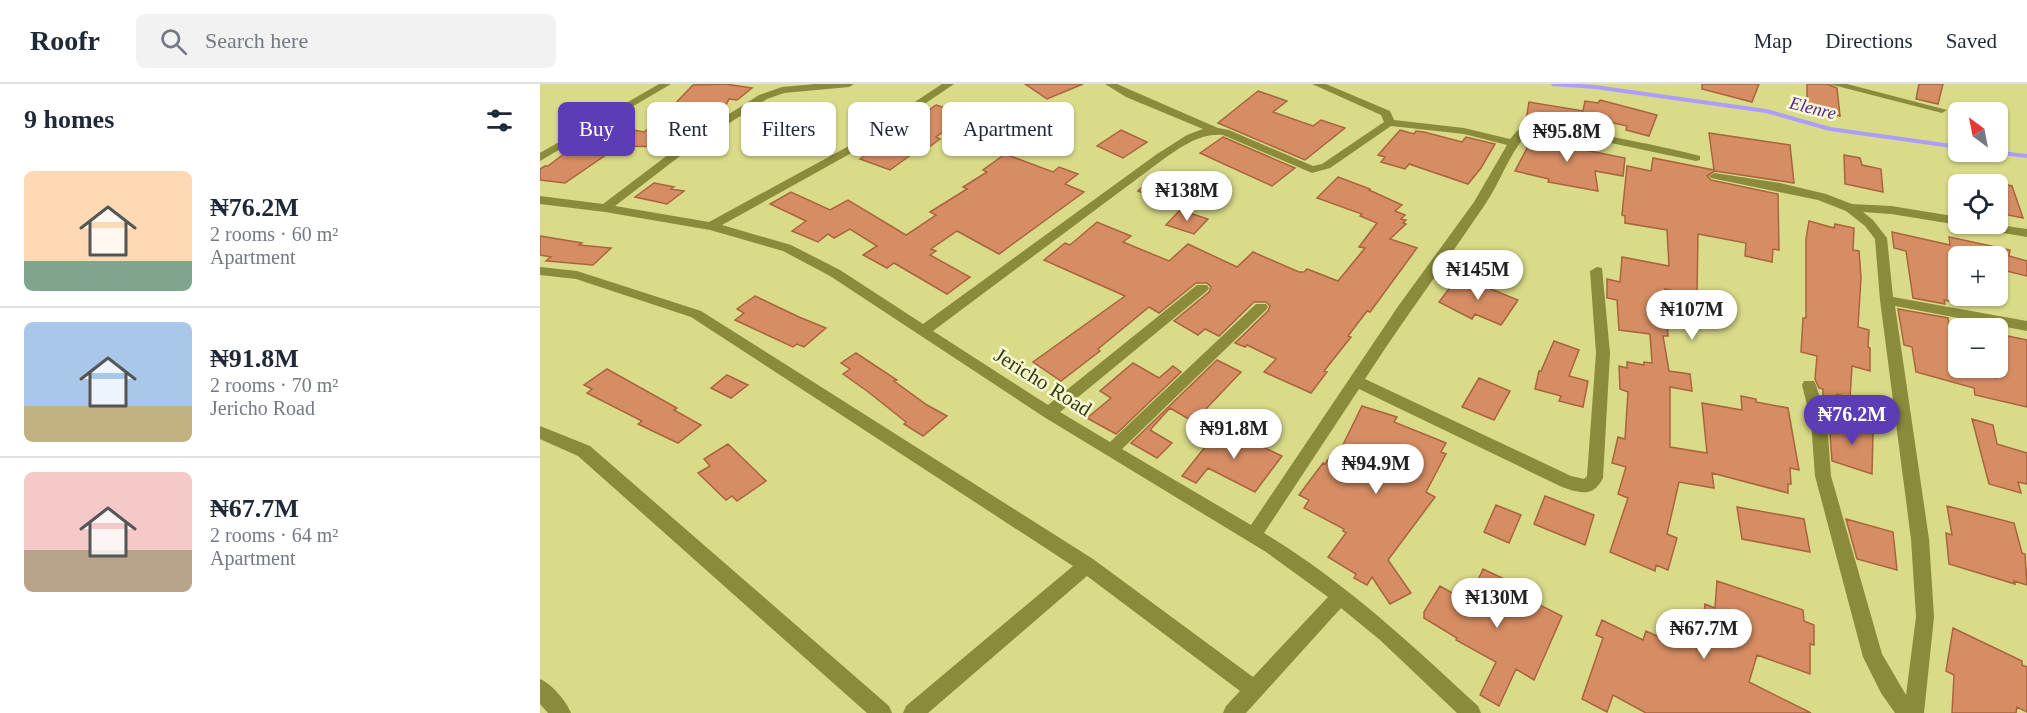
<!DOCTYPE html>
<html lang="en">
<head>
<meta charset="utf-8">
<style>
	:root { --surface:#fff; --page:#f2f2f3; --text:#1f2937; --muted:#747a83; --line:#e0e1e3; --accent:#5d3db5 }
	body { margin:0; font-family:"Times New Roman",serif; background:var(--page); color:var(--text); height:100vh; display:flex; flex-direction:column; font-size:22px; white-space:nowrap }
	* { box-sizing:border-box; margin:0 }
	p { font-size:20px; color:var(--muted) }
	.icon { flex:none; width:33px; height:33px; fill:none; stroke:currentColor; stroke-width:2; stroke-linecap:round; stroke-linejoin:round }
	.map { position:relative; flex:1; overflow:hidden }
	.details { display:flex; flex-direction:column; background:var(--surface); width:540px }
	.details>* { flex:none }
	.hud { position:absolute; left:18px; top:18px; width:570px; height:54px; display:flex; gap:12px }
	.needle { width:39px; rotate:328deg }
	.tools { position:absolute; left:1408px; top:18px; display:grid; gap:12px }
	.tools a { display:grid; place-items:center; width:60px; height:60px; border-radius:9px; background:var(--surface); box-shadow:0 2px 4px #0004; font-size:30px }
	.price { position:absolute; translate:-50% -51px; padding:0 14px; border-radius:21px; background:#fff; color:#222; font-size:20px; line-height:39px; filter:drop-shadow(0 2px 3px #0008) }
	.price::after { content:''; position:absolute; left:50%; top:36px; width:18px; height:14px; margin-left:-9px; background:inherit; clip-path:polygon(0 0,100% 0,50% 100%) }
	.price.current { background:var(--accent); color:#fff }
	ul { padding:0; list-style:none }
	li { display:flex; align-items:center; gap:18px; height:150px; padding:0 24px }
	li+li { border-top:2px solid var(--line) }
	li span { display:grid; place-items:center; flex:none; width:168px; height:120px; border-radius:9px; color:#555 }
	li>.icon { margin-inline-start:auto }
	span .icon { width:72px; height:72px; fill:#fffc; stroke-width:1 }
	li b { font-size:26px }
	h2 { display:flex; justify-content:space-between; align-items:center; height:72px; padding:0 24px; font-size:26px }
	.chip { padding:0 21px; border-radius:9px; background:var(--surface); box-shadow:0 2px 4px #0004; font-size:21px; line-height:54px }
	.chip.current { background:var(--accent); color:#fff }
	header { display:flex; align-items:center; gap:36px; box-sizing:border-box; height:84px; padding:0 30px; background:var(--surface); border-bottom:2px solid var(--line) }
	header strong { font-size:28px }
	nav { display:flex; gap:33px; margin-inline-start:auto; font-size:21px }
	.search { width:420px; height:54px; background:var(--page); display:flex; align-items:center; gap:15px; box-sizing:border-box; padding:0 21px; border-radius:9px; color:var(--muted); font-size:22px }
	main { display:flex; flex:1; min-height:0 }
	.map>svg:first-child { display:block }
	.lines { fill:none; stroke-linecap:round; stroke-linejoin:round }
	.stream { stroke:#ad9efd; stroke-width:4 }
	.building { fill:#d68d64; stroke:#a9643c; stroke-width:1.5 }
	.minor { fill:#8a8b3b; fill-rule:evenodd }
	.labels { text-anchor:middle; stroke-width:5; stroke-linejoin:round; paint-order:stroke }
	.far-water-label { font-size:18px; font-style:italic; fill:#5020ab; stroke:#f7fad1 }
	.street-label { font-size:21px; fill:#383917; stroke:#f7fad1 }
</style>
</head>
<body>
<header>
<strong>Roofr</strong>
<div class="search"><svg class="icon" aria-label="search" viewBox="0 0 24 24"><circle cx="10" cy="10" r="6"/><path d="M15 15l6 6"/></svg>Search here</div>
<nav><a>Map</a><a>Directions</a><a>Saved</a></nav>
</header>
<main>
<section class="details">
<h2>9 homes<svg class="icon" aria-label="filters" viewBox="0 0 24 24"><path d="M4 7h16M4 17h16"/><circle cx="9" cy="7" r="2"/><circle cx="15" cy="17" r="2"/></svg></h2>
<ul>
<li><span style="background:linear-gradient(#ffd9b3 75%,#7fa58c 0)"><svg class="icon" aria-label="home" viewBox="0 0 24 24"><path d="M3 11l9-7 9 7M6 9v11h12V9"/></svg></span><div><b>₦76.2M</b><p>2 rooms · 60 m²</p><p>Apartment</p></div></li>
<li><span style="background:linear-gradient(#a9c7e8 70%,#c2b280 0)"><svg class="icon" aria-label="home" viewBox="0 0 24 24"><path d="M3 11l9-7 9 7M6 9v11h12V9"/></svg></span><div><b>₦91.8M</b><p>2 rooms · 70 m²</p><p>Jericho Road</p></div></li>
<li><span style="background:linear-gradient(#f6c9c9 65%,#b9a48a 0)"><svg class="icon" aria-label="home" viewBox="0 0 24 24"><path d="M3 11l9-7 9 7M6 9v11h12V9"/></svg></span><div><b>₦67.7M</b><p>2 rooms · 64 m²</p><p>Apartment</p></div></li>
</ul>
</section>
<div class="map">
<svg width="1487" height="629" viewBox="0 0 1487 629">
	<rect width="100%" height="100%" fill="#d9db89"/>
	<g class="lines">
		<path class="stream" d="M1013 0 1055 3 1226 27 1290 45 1419 63
			M1452 68 1487 72"/>
	</g>
	<path class="building" d="M185 0 212 4 197 16 189 15 186 21 127 28 153 1Z
		M485 0H543L507 15Z
		M1162 0H1219L1212 18 1162 5Z
		M1267 0H1287L1297 4 1300 32 1267 26Z
		M1379 0H1403L1398 20 1376 15Z
		M718 7 747 17 733 28 773 42 781 36 805 44 765 76 678 39Z
		M1060 16 1117 31 1109 52 1086 46 1087 42 1052 34 1047 47 999 41 1000 38 986 36 989 18 1043 27 1045 17 1058 19Z
		M396 21 427 31 396 53 400 55 384 67 379 65 350 86 320 75Z
		M230 30 247 35 227 47 211 41Z
		M77 43 104 48 108 45 149 47 132 63 79 62 25 99 0 96V85L5 82H8L42 56 55 58Z
		M581 46 607 58 583 74 557 62Z
		M860 46 874 50 876 47 884 48 922 58 926 53 955 60 941 84 928 100 869 80 865 85 841 78 845 73 838 71Z
		M1169 49 1250 61 1254 99 1175 87 1167 92 1171 96 1238 110 1239 166 1233 165 1232 178 1205 172 1206 159 1158 150 1157 212 1125 205 1128 252H1123L1129 287 1150 290 1152 307 1130 303V363L1167 369 1162 319 1202 326 1201 312 1216 315V318L1248 324 1259 386 1250 384 1251 400H1248V409L1172 389 1174 404 1139 398 1127 450 1137 454 1128 486 1116 481 1115 487 1070 468 1088 414 1078 410 1086 383 1072 379 1078 353 1085 355 1088 308 1080 305 1079 282 1087 284V278L1104 281V278L1112 279 1110 250 1079 246 1077 216 1067 214V195L1080 198 1082 173 1129 182 1127 146 1085 139V132L1082 131 1087 82 1111 87 1113 74 1174 86Z
		M994 51 1043 58 1040 65 1085 74 1083 92 1055 87 1058 107 1008 98 1009 95 975 87Z
		M683 53 755 84 732 102 660 69Z
		M465 70 513 88 519 83 538 90 525 100 544 108 459 170 417 147 391 165 396 167 390 171 430 193 407 210 354 179 347 184 323 171 337 162 310 145 294 154 288 150 278 158 252 147 266 137 230 120 251 108 290 126 308 116 366 151 396 131 390 128 427 105 423 103 447 88 443 86Z
		M1304 71 1320 74 1322 81 1341 85 1343 108 1305 100Z
		M798 93 830 105 829 106 862 121 855 127 865 131 861 135 866 136 863 139 866 140 850 155 877 164 830 228 827 227 808 252 811 253 784 287 787 288 771 309 724 288 736 275 707 261 705 263 695 259 728 227 730 222 726 218H714L679 252 665 245 658 251 634 237 669 208 671 203 667 199H656L619 229 609 223 558 265 560 267 521 297 493 278 585 212 504 176 525 159 530 161 557 138 591 152 583 158 629 177 648 160 697 183 713 168 759 188H764L767 185 798 197 825 164 819 163 837 139 820 132 822 130 777 114Z
		M611 96 633 105 620 116 598 107Z
		M114 99 134 103 131 105 144 107 127 120 95 113Z
		M1458 99 1472 102 1483 134 1458 129Z
		M640 126 668 135 654 150 626 141Z
		M1269 137 1294 144 1295 140 1314 144 1313 166 1319 167 1321 193 1318 243 1329 246 1328 263 1330 264V287L1312 282 1310 314 1297 310V336L1288 334 1283 315V305L1279 304 1275 295 1277 272 1261 268 1263 234H1266V155Z
		M1352 148 1410 161 1409 153 1470 166 1469 172 1487 177V192L1458 185V172H1419V219L1404 216 1405 220 1373 214 1366 167 1354 164Z
		M0 152 42 159 39 161 71 164 53 181 6 177 11 173 0 171Z
		M919 192 978 216 961 241 935 230 932 235 899 218Z
		M215 212 259 233 286 244 264 263 257 260 253 263 195 236 204 229 197 225Z
		M1358 225 1408 234 1409 243 1419 245V284H1453L1456 294 1458 293V250L1487 256V323L1435 311 1434 304 1376 288 1372 263 1364 261Z
		M1014 257 1039 266 1029 292 1048 297 1043 323 1019 317 1021 312 995 305 999 287H1001Z
		M316 269 357 296 354 297 387 321 407 332 383 352 364 340 366 338 327 307 303 290 310 285 301 279Z
		M677 276 701 288 663 328 669 331 659 341 630 324 610 346 632 359 617 374 591 359Z
		M593 279 619 294 633 282 641 288 576 350 547 334 571 314 560 307Z
		M67 285 137 324 134 326 161 341 138 359 98 340 102 337 47 309 52 305 44 301Z
		M187 291 208 301 191 314 171 304Z
		M939 294 970 307 954 336 922 323Z
		M822 322 857 333 854 338 906 359 901 368 906 370 886 408 895 413 848 476 871 509 850 520 832 493 827 501 814 494 816 490 788 473 806 449 803 447 804 445 764 424 769 416 759 411 783 379 785 380 789 374 795 377Z
		M1289 335 1333 349 1332 390 1292 377Z
		M1432 335 1453 341 1457 360 1487 369V400L1478 398 1481 409 1449 400Z
		M681 343 742 372 715 408 668 384 656 399 642 392Z
		M188 360 226 397 197 417 192 412 186 416 158 389 170 382 164 375Z
		M1005 412 1054 431 1045 461 994 440Z
		M956 421 981 431 969 459 944 448Z
		M1407 422 1474 439 1482 469 1485 470 1487 501 1474 497 1475 500 1409 480 1406 449 1412 451Z
		M1197 423 1264 435 1270 468 1202 455Z
		M1306 435 1353 448 1357 486 1317 475Z
		M943 485 971 498 968 505 1022 532 994 596 976 585 959 622 940 611 956 578 916 556 917 554 884 534V528L900 502 928 518Z
		M1177 497 1263 526 1264 537 1274 541V561L1270 560V590L1217 571 1209 598 1271 629H1106L1073 611 1067 628 1042 615 1063 554 1056 551 1062 536 1103 556 1106 547 1130 558 1133 551 1160 566 1165 520 1175 524Z
		M1413 544 1482 577V581L1487 583V628L1477 623 1476 629H1412L1414 591 1406 587Z"/>
	<g class="lines">
		<path class="minor" d="M119 0H131L0 77V69Z
			M275 0H314L309 3 244 9 227 15 153 62 75 122 169 138 307 63 402 0H414L315 67 182 141 251 161 300 186 383 240 617 70 647 51 663 45 586 13 565 0H577L678 44 689 46 773 82 782 80 844 38 841 31 772 0H786L850 27 854 36 924 44 970 55C973 52 976 47 980 45 1002 36 1131 64 1160 72V76L1156 77 1071 59 993 49 986 51C968 72 960 99 944 122 905 180 863 236 825 295L1031 392 1044 395 1047 392 1056 269 1050 187 1057 183 1062 184 1070 269 1063 394C1053 414 1040 409 1022 403L819 305 724 449C804 497 871 560 938 622L941 629H917L840 556 801 524 706 629H683L686 622 700 607 547 492 388 629H363L366 622 533 482 151 233 36 195 0 191V183L37 187 161 227 553 475 713 593 788 513 726 468 504 333 290 192 243 167 170 146 65 128 0 120V112L63 120 145 58 219 11 242 3ZM851 42 924 50 967 61 934 118 859 221 711 441 582 365 726 226 728 223 726 220H716L570 358 520 328 667 207 669 204 667 201H657L508 321 393 247 625 74C643 62 660 49 683 51L772 89 790 84Z
			M1289 0H1307L1407 26 1402 29Z
			M1175 89 1240 99 1286 110 1312 120 1351 122 1419 133V140H1423L1419 141 1351 130 1323 128 1333 136 1347 154 1353 213 1487 237V247L1355 222 1389 455 1394 533 1384 629H1355L1341 609 1323 573 1275 392 1271 337 1262 301 1264 297H1274L1276 301 1287 337 1291 392 1342 570 1366 611 1376 533 1371 455 1340 216 1335 155 1325 142 1306 127 1278 116 1171 94 1169 92Z
			M1427 140H1453L1487 145V153L1433 144Z
			M0 342 50 362 349 622 352 629H327L38 372 0 355Z
			M0 595C12 600 26 617 31 629H8L0 620Z"/>
	</g>
	<g class="labels">
		<g class="far-water-label">
			<text transform="translate(1273 24) rotate(14)" y="6">Elenre</text>
		</g>
		<g class="street-label">
			<text transform="translate(503 298) rotate(32)" y="7">Jericho Road</text>
		</g>
	</g>
</svg>
<div class="tools">
<a><svg class="needle" viewBox="-14 -14 28 28"><path d="M0-13l5 13h-10z" fill="#e53935"/><path d="M0 13l5-13h-10z" fill="#747a83"/></svg></a>
<a><svg class="icon" aria-label="locate" viewBox="0 0 24 24"><circle cx="12" cy="12" r="6"/><path d="M12 2v4M12 18v4M2 12h4M18 12h4"/></svg></a>
<a>+</a>
<a>−</a>
</div>
<b class="price" style="left:1027px;top:79px">₦95.8M</b>
<b class="price" style="left:647px;top:138px">₦138M</b>
<b class="price" style="left:938px;top:217px">₦145M</b>
<b class="price" style="left:1152px;top:257px">₦107M</b>
<b class="price current" style="left:1312px;top:362px">₦76.2M</b>
<b class="price" style="left:694px;top:376px">₦91.8M</b>
<b class="price" style="left:836px;top:411px">₦94.9M</b>
<b class="price" style="left:957px;top:545px">₦130M</b>
<b class="price" style="left:1164px;top:576px">₦67.7M</b>
<div class="hud">
<a class="chip current">Buy</a>
<a class="chip">Rent</a>
<a class="chip">Filters</a>
<a class="chip">New</a>
<a class="chip">Apartment</a>
</div>
</div>
</main>
</body>
</html>
